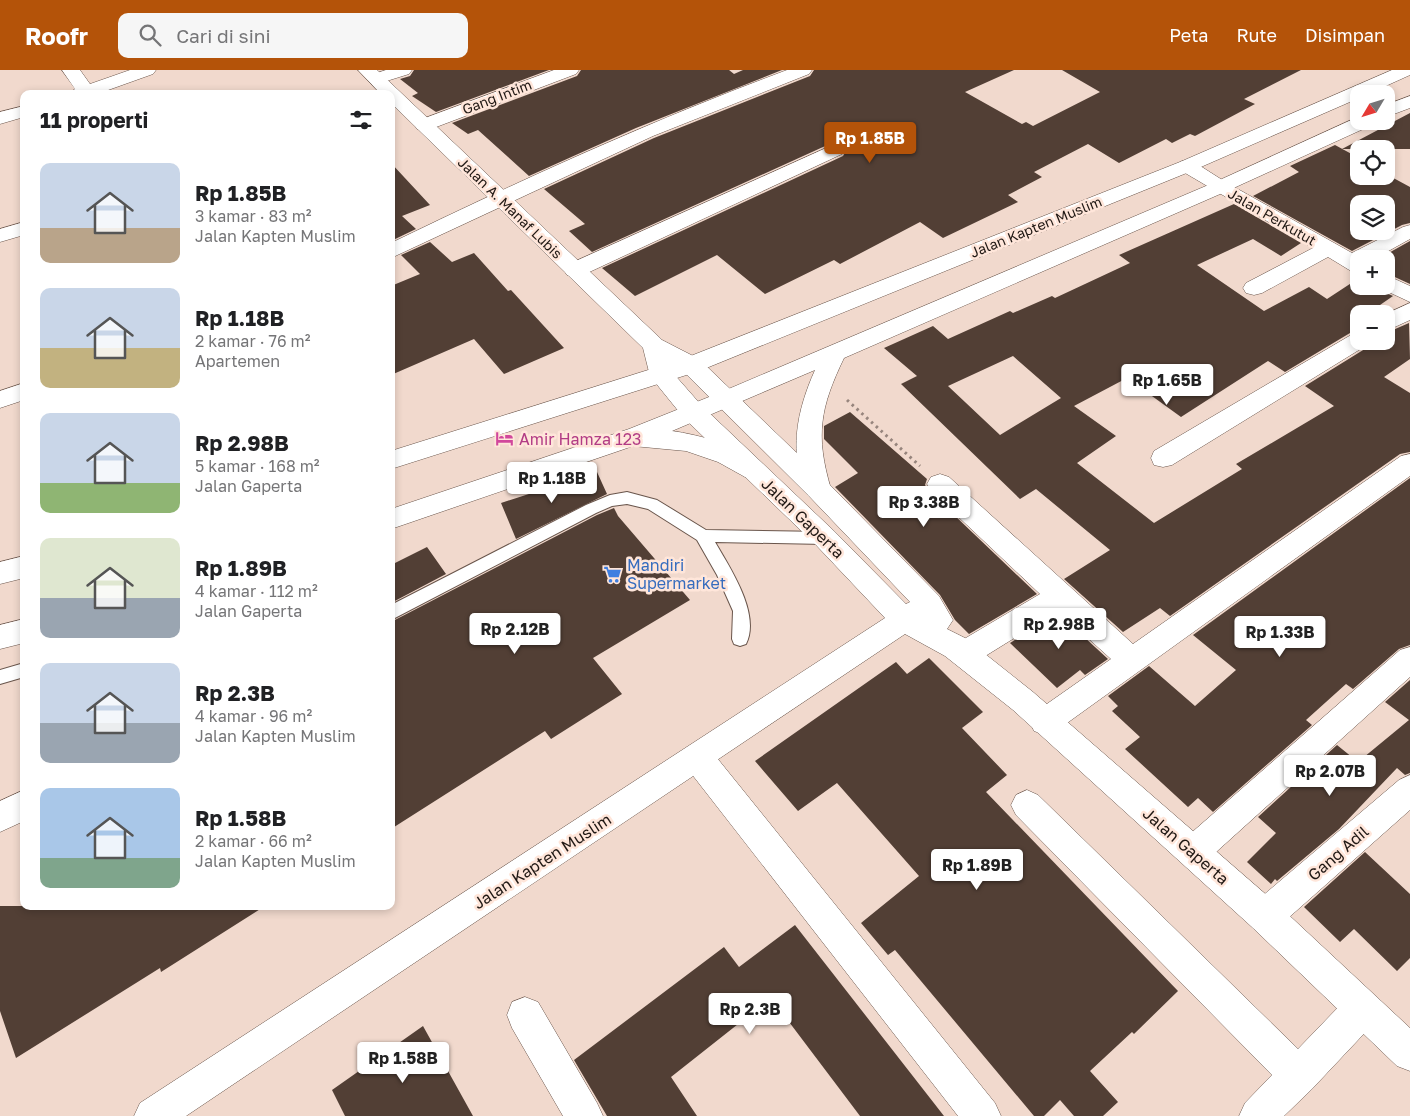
<!DOCTYPE html>
<html lang="id">
<head>
<meta charset="utf-8">
<style>
	:root { --surface:#fff; --page:#f6f6f6; --text:#202124; --muted:#757577; --accent:#b45309 }
	body { margin:0; font-family:"Golos Text",sans-serif; background:var(--page); color:var(--text); height:100vh; display:flex; flex-direction:column; font-size:19px; white-space:nowrap }
	* { box-sizing:border-box; margin:0 }
	p { font-size:16px; color:var(--muted) }
	.icon { flex:none; width:28px; height:28px; fill:none; stroke:currentColor; stroke-width:2; stroke-linecap:round; stroke-linejoin:round }
	.map { position:relative; flex:1; overflow:hidden }
	.sheet { position:absolute; left:20px; top:20px; width:375px; height:820px; display:flex; flex-direction:column; background:var(--surface); border-radius:10px; box-shadow:0 2px 8px #0003 }
	.sheet>* { flex:none }
	.needle { width:32px; rotate:232deg }
	.controls { position:absolute; left:1350px; top:15px; display:grid; gap:10px }
	.controls a { display:grid; place-items:center; width:45px; height:45px; border-radius:10px; background:var(--surface); box-shadow:0 2px 8px #0003; font-size:25px }
	.price { position:absolute; translate:-50% -42px; padding:0 11px; border-radius:5px; background:#fff; color:#222; font-size:16px; line-height:32px; filter:drop-shadow(0 1px 2px #0008) }
	.price::after { content:''; position:absolute; left:50%; top:30px; width:15px; height:11px; margin-left:-8px; background:inherit; clip-path:polygon(0 0,100% 0,50% 100%) }
	.price.current { background:var(--accent); color:#fff }
	ul { padding:0; list-style:none }
	li { display:flex; align-items:center; gap:15px; height:125px; padding:0 20px }
	li span { display:grid; place-items:center; flex:none; width:140px; height:100px; border-radius:10px; color:#555 }
	li>.icon { margin-inline-start:auto }
	span .icon { width:60px; height:60px; fill:#fffc; stroke-width:1 }
	li b { font-size:21px }
	h2 { display:flex; justify-content:space-between; align-items:center; height:60px; padding:0 20px; font-size:21px }
	header { display:flex; align-items:center; gap:30px; box-sizing:border-box; height:70px; padding:0 25px; background:var(--accent); color:#fff }
	header strong { font-size:24px }
	nav { display:flex; gap:28px; margin-inline-start:auto; font-size:18px }
	.search { width:350px; height:45px; background:var(--page); display:flex; align-items:center; gap:12px; box-sizing:border-box; padding:0 18px; border-radius:10px; color:var(--muted); font-size:19px }
	.map>svg:first-child { display:block }
	.building { fill:#523f35; fill-rule:evenodd }
	.lines { fill:none; stroke-linecap:round; stroke-linejoin:round }
	.lane-casing { stroke:#69554b; stroke-width:2 }
	.street-casing { stroke:#69554b; stroke-width:1 }
	.secondary-casing { stroke:#69554b; stroke-width:1 }
	.primary-casing { stroke:#69554b; stroke-width:1 }
	.path { stroke:#97857d; stroke-width:3; stroke-dasharray:2.5 4; stroke-linecap:butt }
	.lane { fill:#fff; fill-rule:evenodd }
	.street { fill:#fff; fill-rule:evenodd }
	.secondary { fill:#fff; fill-rule:evenodd }
	.primary { fill:#fff; fill-rule:evenodd }
	.labels { text-anchor:middle; stroke-width:5; stroke-linejoin:round; paint-order:stroke }
	.far-street-label { font-size:14px; fill:#201814; stroke:#ffe6da }
	.hotel-label { font-size:16px; fill:#b23c85; stroke:#ffe6da; text-anchor:start }
	.street-label { font-size:16px; fill:#201814; stroke:#ffe6da }
	.shop-label { font-size:16px; fill:#366cbe; stroke:#ffe6da; text-anchor:start }
</style>
</head>
<body>
<header>
<strong>Roofr</strong>
<div class="search"><svg class="icon" aria-label="search" viewBox="0 0 24 24"><circle cx="10" cy="10" r="6"/><path d="M15 15l6 6"/></svg>Cari di sini</div>
<nav><a>Peta</a><a>Rute</a><a>Disimpan</a></nav>
</header>
<div class="map">
<svg width="1410" height="1046" viewBox="0 0 1410 1046">
	<rect width="100%" height="100%" fill="#f1d9cd"/>
	<path class="building" d="M414 0H549L436 42 412 26 418 23 400 9 410 6Z
		M581 0H729L734 4 743 0H782L636 58 529 106 478 60 468 64 452 53 577 6Z
		M814 0H1014L965 22 1022 54 1026 52 1033 56 1100 22 1062 0H1301L1244 29 1255 34 1195 66 1190 64 1172 73 1166 69 1119 93 1088 74 1034 102 1042 107 1008 125 1018 132 943 168 920 152 840 194 834 190 765 224 717 185 635 226 602 198 843 86 847 80 843 74 834 72 592 182 569 161 585 154 544 119 654 68 810 6Z
		M1410 43V79H1342Z
		M1335 75 1359 88V106H1386V104L1410 117V153L1402 155 1352 181 1253 126 1299 102 1290 96ZM1359 134H1386V161H1359Z
		M391 93 430 135 402 146 416 159 391 171Z
		M1234 134 1301 173 1281 186 1253 169 1197 195 1264 241 1309 217 1327 229 1359 208V216H1376L1377 219 1393 226 1380 235 1389 241 1384 244H1359V260L1350 263 1285 302 1268 291 1181 347 1127 308 1074 336 1116 366 1077 393 1154 453 1242 399 1236 394 1334 336 1305 316 1368 277 1372 271H1386V263L1409 253 1410 289 1384 307 1410 323V382L1400 384 1170 546 1160 538 1123 562 1064 509 1110 480 1036 419 1020 429 901 314 917 306 884 278 933 256 948 269 1010 241 1013 243 1052 226 1055 228 1130 193 1119 185ZM1013 286 1061 328 1000 365 948 316Z
		M1410 171V214L1386 203V189H1378Z
		M430 172 452 192 474 183 508 221 511 220 564 278 504 304 474 269 391 305V216L420 204 401 185Z
		M850 342 927 409 925 415 930 422 1037 524 969 564 955 550 940 525 835 417 858 403 824 369V356Z
		M597 402 607 424 516 469 501 433Z
		M1410 408V575L1399 579 1353 619 1346 614 1306 650 1312 655 1213 742 1198 728 1188 737 1125 679 1140 667 1112 641 1118 636 1108 626 1149 596 1195 636 1236 600 1193 565Z
		M614 438 618 446 690 530 593 588 622 624 551 669 545 661 391 759V552L597 445Z
		M427 477 446 504 391 533V495Z
		M1058 543 1108 589 1085 605 1080 600 1057 618 1010 573Z
		M929 588 983 642 962 658 1007 705 986 722 1178 921 1134 964 1132 962 1090 1001 1118 1032 1103 1046H1074L1060 1030 1044 1046H1034L895 880 888 885 861 853 919 806 837 713 798 741 755 691 896 592 907 604Z
		M1410 610V703L1405 705 1397 698 1339 759 1277 811 1275 809 1271 814 1247 792 1276 763 1258 747 1337 675 1358 692 1409 650 1385 632Z
		M1365 782 1410 824V888L1397 901 1354 859 1340 872 1304 837Z
		M0 836H265L161 902 160 898 16 988 0 941Z
		M795 855 944 1046H860L771 928 671 1007 697 1046H607L574 990 724 877 739 897Z
		M423 956 473 1046H345L332 1020Z"/>
	<g class="lines">
		<defs>
			<path id="lane" d="M627 422 657 430 706 460 825 462 831 464 833 468 831 472 825 474 715 472C730 498 761 544 746 574L740 576 734 574 732 569 733 541 717 505 697 470 648 439 627 434 612 436 596 443 391 550V535L586 435 610 425Z
				M24 593V607L0 614V600Z"/>
			<path id="street" d="M62 0H80L90 14 130 0H156L153 4 97 24H68L75 19Z
				M386 0H412L409 4 377 14 371 13 368 9 371 5Z
				M554 0H579L576 4 431 59 424 61 417 59 415 55 417 51Z
				M787 0H812L809 4 653 66 391 188V173C521 110 652 50 787 0Z
				M24 36V47L0 54V42Z
				M835 74 842 76 845 80 842 84 583 205 575 207 567 205 564 200 567 195Z
				M1187 90 1194 92 1227 113 1352 183 1403 157 1410 155V169L1374 189H1359V203L1351 201 1328 187 1262 223 1254 225 1246 223 1243 218 1246 213 1313 178 1180 100 1177 96 1180 92Z
				M24 152V165L0 172V159Z
				M1386 205 1410 216V232L1378 217 1386 216Z
				M1410 233V250L1386 261V244Z
				M1359 262V271H1370L1367 275 1172 395 1163 397 1154 395 1151 388 1154 381 1351 265Z
				M24 313V330L0 338V321Z
				M1410 384V406L1056 661 1045 665 1034 661 1030 652 1034 643 1111 589 1058 541 974 593 964 596 954 593 950 584 954 575 1040 524 931 421 927 414 931 407 940 404 949 407 1133 574 1401 386Z
				M1410 577V607L1204 793 1193 798 1182 793 1177 782 1182 771 1400 580Z
				M698 674 709 678 995 1033 1001 1046H958L687 698 683 688 687 678Z
				M1410 705V740L1277 858 1265 863 1253 858 1248 846 1253 834 1399 710Z
				M24 720V751L0 762V731Z
				M1027 720 1038 725 1298 979 1349 926 1362 921 1375 926 1380 939 1375 952 1312 1019 1284 1046H1239L1245 1033 1272 1005 1016 745 1011 735 1016 725Z
				M525 927 538 932 597 1033 603 1046H563L512 958 507 945 512 932Z"/>
			<path id="secondary" d="M358 0H377L662 270 699 289 827 412 939 526 953 550 947 559 965 568 1033 622 1277 834 1410 958V1001L1397 996 1253 858 1013 640 945 586 905 564 186 1046H134L140 1033 885 548 816 475 684 348 650 306 643 278 391 33V24H381ZM670 294 683 301 809 426 910 532 906 534 834 461 702 336 673 303Z"/>
			<path id="primary" d="M1392 0H1410V5L1368 24H1359V28L1194 100 699 301 391 399V381L683 289 1180 92Z
				M1410 26V38L1386 47V35Z
				M1358 47 1359 51H1374L1372 55 1227 121 844 288C820 338 815 365 831 419L827 426 818 429 809 426C787 385 797 340 815 300L672 361C696 364 755 379 767 400L763 407 754 409 745 407 718 392 686 381 633 376 391 459V439L629 359 719 323 1213 113Z
				M24 486V508L0 514V492Z
				M24 549V573L0 579V555Z"/>
		</defs>
		<use href="#lane" class="lane-casing"/>
		<use href="#street" class="street-casing"/>
		<use href="#secondary" class="secondary-casing"/>
		<use href="#primary" class="primary-casing"/>
		<path class="path" d="M847 330 920 396"/>
		<use href="#lane" class="lane"/>
		<use href="#street" class="street"/>
		<use href="#secondary" class="secondary"/>
		<use href="#primary" class="primary"/>
	</g>
	<defs>
		<symbol id="hotel-bare" viewBox="-9 -9 18 18"><path d="M-6-4.5h1.5V1H6V5H4.5V3h-9V5H-6ZM-4 0a1.8 1.8 0 1 1 3.6 0ZM.5 0V-2.5h3Q6-2.5 6 0Z" fill="#d1479c" stroke="#ffe6da" stroke-width="2.5" paint-order="stroke"/></symbol>
		<symbol id="supermarket-bare" viewBox="-9 -9 18 18"><path d="M-6-5.5h2.5l.6 2H6L4.5 2H-2.5L-4.4-4H-6ZM-1.5 3.2a1.3 1.3 0 1 0 .1 0ZM3 3.2a1.3 1.3 0 1 0 .1 0Z" fill="#3f7fe0" stroke="#ffe6da" stroke-width="2.5" paint-order="stroke"/></symbol>
	</defs>
	<g fill-rule="evenodd">
		<use href="#hotel-bare" x="492" y="356" width="25" height="25"/>
		<use href="#supermarket-bare" x="600" y="492" width="25" height="25"/>
	</g>
	<g class="labels">
		<g class="far-street-label">
			<text transform="translate(497 27) rotate(-21)" y="5">Gang Intim</text>
			<text transform="translate(510 138) rotate(44)" y="5">Jalan A. Manaf Lubis</text>
			<text transform="translate(1272 147) rotate(30)" y="5">Jalan Perkutut</text>
			<text transform="translate(1036 157) rotate(-22)" y="5">Jalan Kapten Muslim</text>
		</g>
		<g class="hotel-label">
			<text x="519" y="375">Amir Hamza 123</text>
		</g>
		<g class="street-label">
			<text transform="translate(803 448) rotate(44)" y="6">Jalan Gaperta</text>
			<text transform="translate(1186 776) rotate(41)" y="6">Jalan Gaperta</text>
			<text transform="translate(1338 783) rotate(-41)" y="6">Gang Adil</text>
			<text transform="translate(542 791) rotate(-33)" y="6">Jalan Kapten Muslim</text>
		</g>
		<g class="shop-label">
			<text x="627" y="501">Mandiri<tspan x="627" dy="18">Supermarket</tspan></text>
		</g>
	</g>
</svg>
<div class="controls">
<a><svg class="needle" viewBox="-14 -14 28 28"><path d="M0-13l5 13h-10z" fill="#e53935"/><path d="M0 13l5-13h-10z" fill="#757577"/></svg></a>
<a><svg class="icon" aria-label="locate" viewBox="0 0 24 24"><circle cx="12" cy="12" r="6"/><path d="M12 2v4M12 18v4M2 12h4M18 12h4"/></svg></a>
<a><svg class="icon" aria-label="layers" viewBox="0 0 24 24"><path d="M12 4l9 5-9 5-9-5zM3 14l9 5 9-5"/></svg></a>
<a>+</a>
<a>−</a>
</div>
<b class="price current" style="left:870px;top:94px">Rp 1.85B</b>
<b class="price" style="left:1167px;top:336px">Rp 1.65B</b>
<b class="price" style="left:552px;top:434px">Rp 1.18B</b>
<b class="price" style="left:924px;top:458px">Rp 3.38B</b>
<b class="price" style="left:1059px;top:580px">Rp 2.98B</b>
<b class="price" style="left:515px;top:585px">Rp 2.12B</b>
<b class="price" style="left:1280px;top:588px">Rp 1.33B</b>
<b class="price" style="left:1330px;top:727px">Rp 2.07B</b>
<b class="price" style="left:977px;top:821px">Rp 1.89B</b>
<b class="price" style="left:750px;top:965px">Rp 2.3B</b>
<b class="price" style="left:403px;top:1014px">Rp 1.58B</b>
<section class="sheet">
<h2>11 properti<svg class="icon" aria-label="filters" viewBox="0 0 24 24"><path d="M4 7h16M4 17h16"/><circle cx="9" cy="7" r="2"/><circle cx="15" cy="17" r="2"/></svg></h2>
<ul>
<li><span style="background:linear-gradient(#c9d6e8 65%,#b9a48a 0)"><svg class="icon" aria-label="home" viewBox="0 0 24 24"><path d="M3 11l9-7 9 7M6 9v11h12V9"/></svg></span><div><b>Rp 1.85B</b><p>3 kamar · 83 m²</p><p>Jalan Kapten Muslim</p></div></li>
<li><span style="background:linear-gradient(#c9d6e8 60%,#c2b280 0)"><svg class="icon" aria-label="home" viewBox="0 0 24 24"><path d="M3 11l9-7 9 7M6 9v11h12V9"/></svg></span><div><b>Rp 1.18B</b><p>2 kamar · 76 m²</p><p>Apartemen</p></div></li>
<li><span style="background:linear-gradient(#c9d6e8 70%,#8fb573 0)"><svg class="icon" aria-label="home" viewBox="0 0 24 24"><path d="M3 11l9-7 9 7M6 9v11h12V9"/></svg></span><div><b>Rp 2.98B</b><p>5 kamar · 168 m²</p><p>Jalan Gaperta</p></div></li>
<li><span style="background:linear-gradient(#dfe7d0 60%,#9aa5b1 0)"><svg class="icon" aria-label="home" viewBox="0 0 24 24"><path d="M3 11l9-7 9 7M6 9v11h12V9"/></svg></span><div><b>Rp 1.89B</b><p>4 kamar · 112 m²</p><p>Jalan Gaperta</p></div></li>
<li><span style="background:linear-gradient(#c9d6e8 60%,#9aa5b1 0)"><svg class="icon" aria-label="home" viewBox="0 0 24 24"><path d="M3 11l9-7 9 7M6 9v11h12V9"/></svg></span><div><b>Rp 2.3B</b><p>4 kamar · 96 m²</p><p>Jalan Kapten Muslim</p></div></li>
<li><span style="background:linear-gradient(#a9c7e8 70%,#7fa58c 0)"><svg class="icon" aria-label="home" viewBox="0 0 24 24"><path d="M3 11l9-7 9 7M6 9v11h12V9"/></svg></span><div><b>Rp 1.58B</b><p>2 kamar · 66 m²</p><p>Jalan Kapten Muslim</p></div></li>
</ul>
</section>
</div>
</body>
</html>
